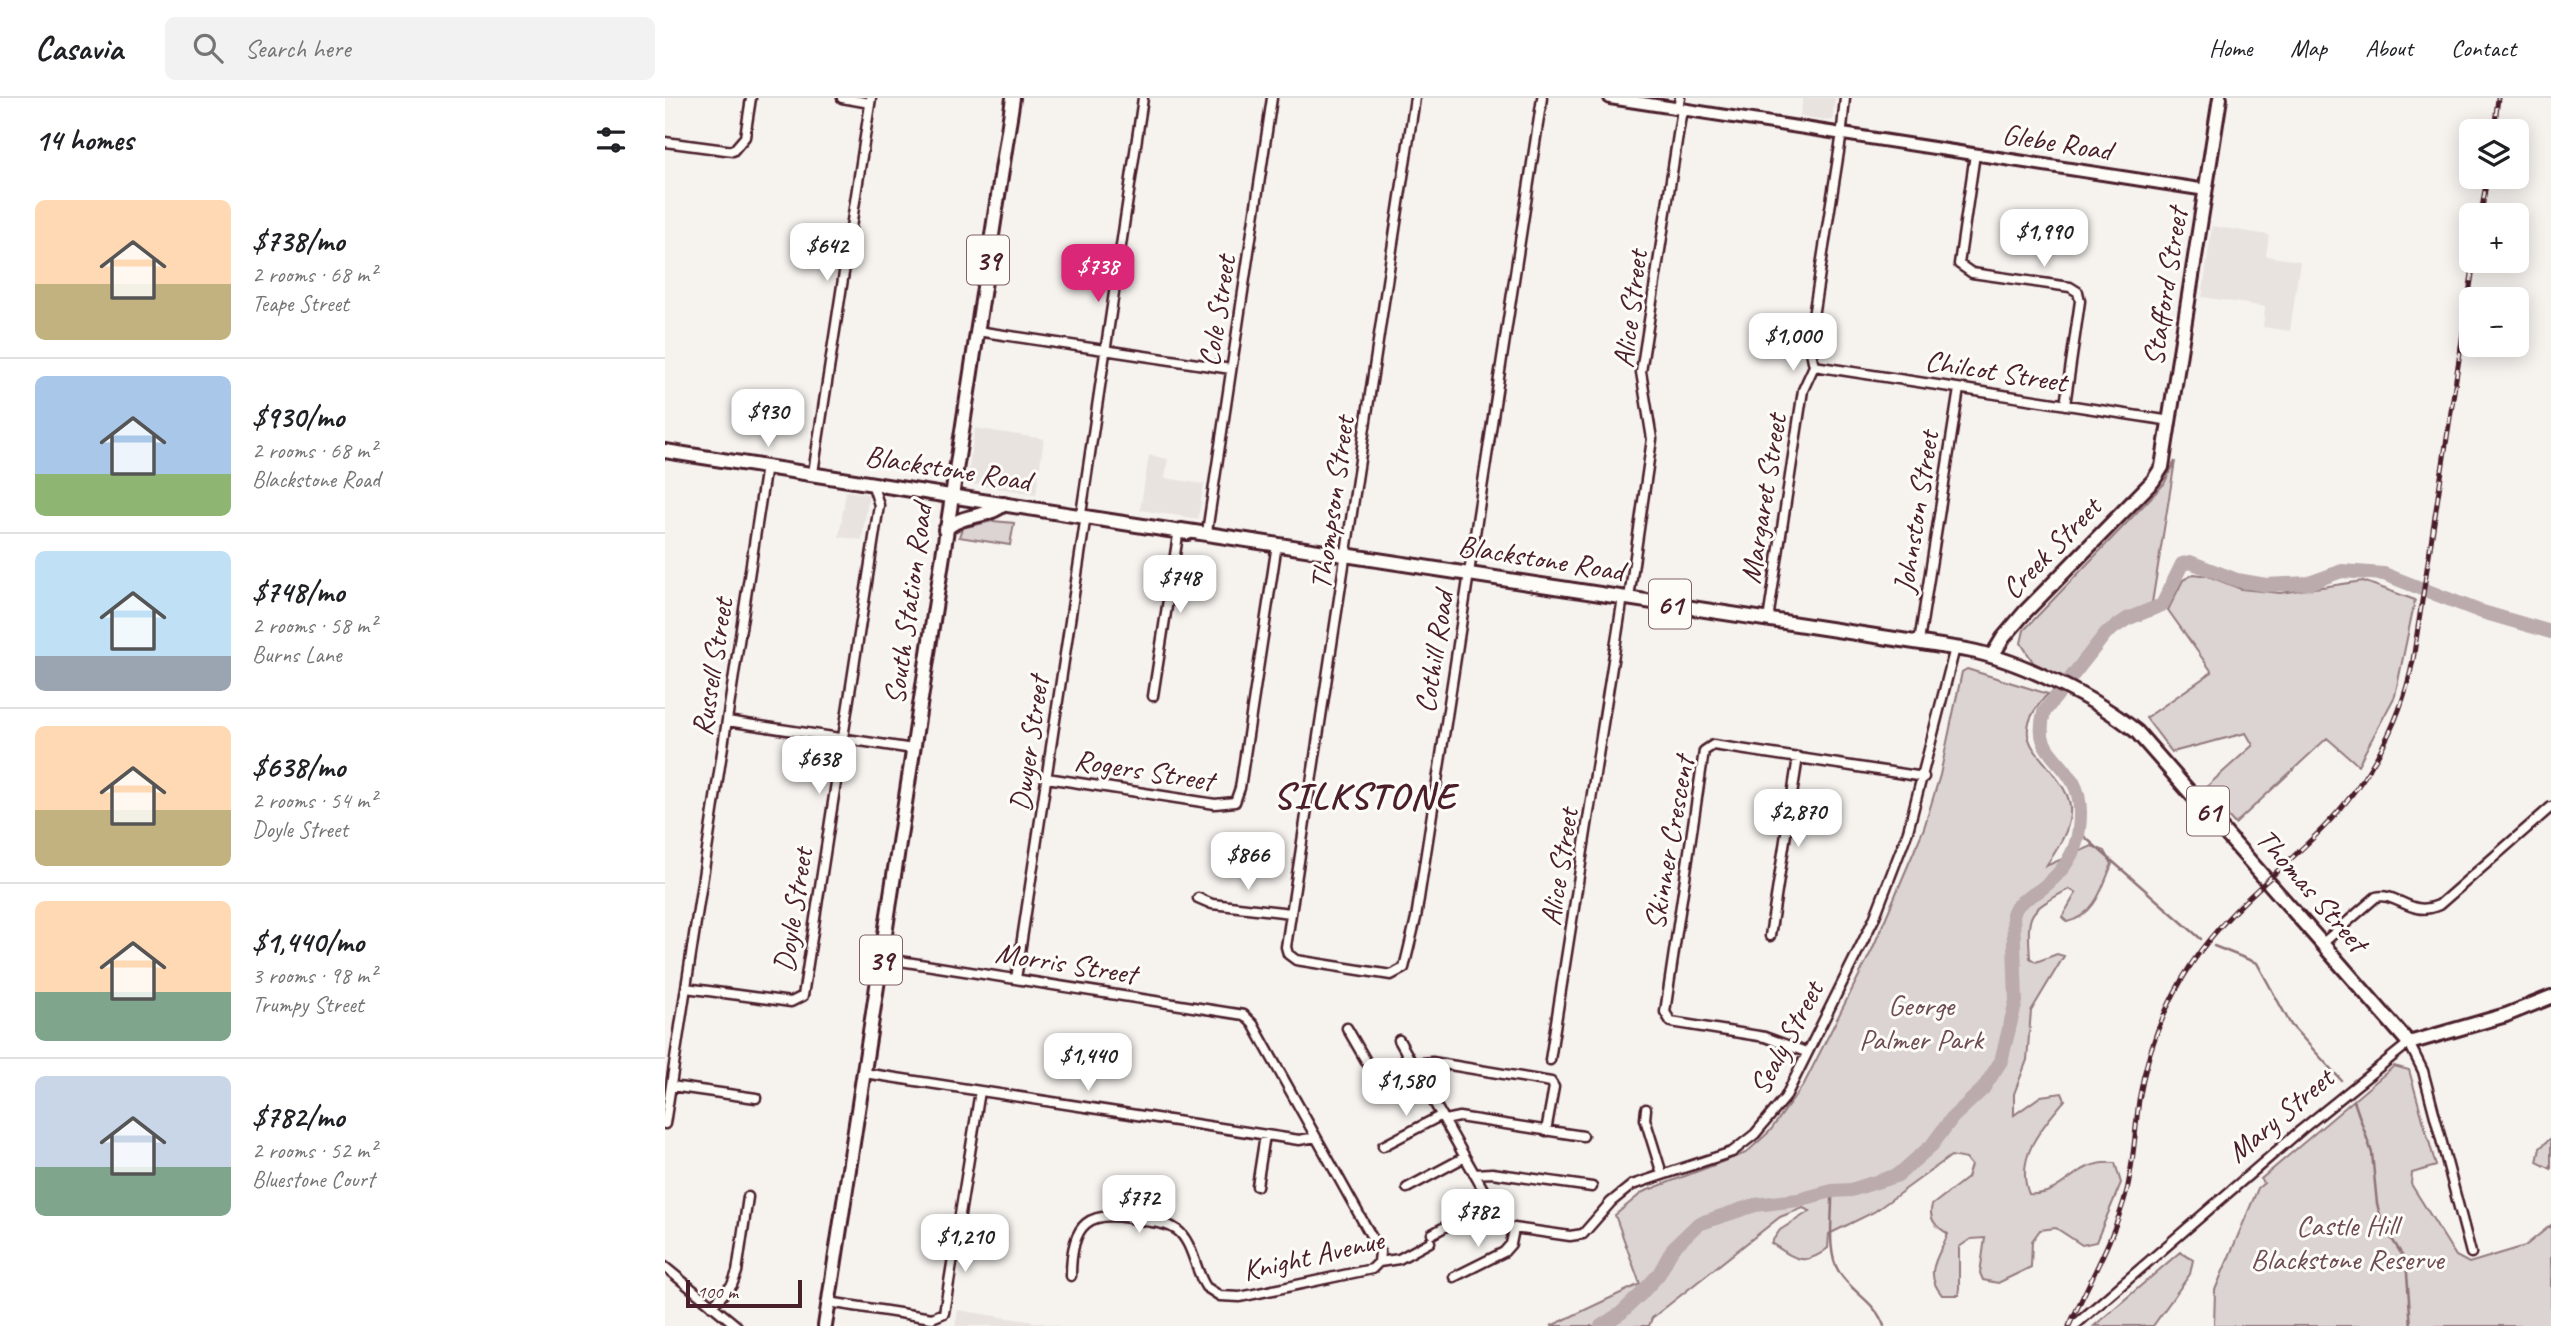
<!DOCTYPE html>
<html lang="en">
<head>
<meta charset="utf-8">
<style>
	:root { --surface:#fff; --page:#f2f2f2; --text:#202124; --muted:#757577; --line:#e0e0e0; --accent:#db2777 }
	body { margin:0; font-family:Caveat,sans-serif; background:var(--page); color:var(--text); height:100vh; display:flex; flex-direction:column; font-size:26px; white-space:nowrap }
	* { box-sizing:border-box; margin:0 }
	p { font-size:23px; color:var(--muted) }
	.icon { flex:none; width:38px; height:38px; fill:none; stroke:currentColor; stroke-width:2; stroke-linecap:round; stroke-linejoin:round }
	.map { position:relative; flex:1; overflow:hidden }
	.side { display:flex; flex-direction:column; background:var(--surface); width:665px }
	.side>* { flex:none }
	.fabs { position:absolute; left:1794px; top:21px; display:grid; gap:14px }
	.fabs a { display:grid; place-items:center; width:70px; height:70px; border-radius:10px; background:var(--surface); box-shadow:0 4px 18px #0003; font-size:35px }
	.scale { position:absolute; left:21px; bottom:18px; width:116px; box-sizing:border-box; padding-left:7px; border:4px solid #4a1f2b; border-top:0; font-size:19px; line-height:24px; white-space:nowrap; color:#4a1f2b; -webkit-text-stroke:5px #fdfcf7; paint-order:stroke }
	.price { position:absolute; translate:-50% -60px; padding:0 16px; border-radius:14px; background:#fff; color:#222; font-size:23px; line-height:46px; filter:drop-shadow(0 2px 4px #0008) }
	.price::after { content:''; position:absolute; left:50%; top:42px; width:21px; height:16px; margin-left:-10px; background:inherit; clip-path:polygon(0 0,100% 0,50% 100%) }
	.price.selected { background:var(--accent); color:#fff }
	ul { padding:0; list-style:none }
	li { display:flex; align-items:center; gap:21px; height:175px; padding:0 35px }
	li+li { border-top:2px solid var(--line) }
	li span { display:grid; place-items:center; flex:none; width:196px; height:140px; border-radius:10px; color:#555 }
	li>.icon { margin-inline-start:auto }
	span .icon { width:84px; height:84px; fill:#fffc; stroke-width:1 }
	li b { font-size:30px }
	h2 { display:flex; justify-content:space-between; align-items:center; height:84px; padding:0 35px; font-size:30px }
	header { display:flex; align-items:center; gap:42px; box-sizing:border-box; height:98px; padding:0 35px; background:var(--surface); border-bottom:2px solid var(--line) }
	header strong { font-size:33px }
	nav { display:flex; gap:38px; margin-inline-start:auto; font-size:24px }
	.search { width:490px; height:63px; background:var(--page); display:flex; align-items:center; gap:18px; box-sizing:border-box; padding:0 24px; border-radius:10px; color:var(--muted); font-size:26px }
	main { display:flex; flex:1; min-height:0 }
	.map>svg:first-child { display:block }
	.built { fill:#e9e3e0 }
	.green { fill:#dcd4d2; stroke:#937a7e; stroke-width:2 }
	.lines { fill:none; stroke-linecap:round; stroke-linejoin:round }
	.stream { stroke:#8e7378; stroke-width:2.5 }
	.river { stroke:#bbabac; stroke-width:14 }
	.minor-casing { stroke:#4a1f2b; stroke-width:13 }
	.tertiary-casing { stroke:#4a1f2b; stroke-width:16 }
	.secondary-casing { stroke:#4a1f2b; stroke-width:18 }
	.primary-casing { stroke:#4a1f2b; stroke-width:18 }
	.minor { stroke:#fdfcf7; stroke-width:8 }
	.tertiary { stroke:#fdfcf7; stroke-width:10 }
	.secondary { stroke:#fdfcf7; stroke-width:12 }
	.primary { stroke:#fdfcf7; stroke-width:12 }
	.rail-casing { stroke:#4a1f2b; stroke-width:5 }
	.rail { stroke:#fdfcf7; stroke-width:2.5; stroke-dasharray:8; stroke-linecap:butt }
	.labels { text-anchor:middle; stroke-width:6; stroke-linejoin:round; paint-order:stroke }
	.shield { fill:#fdfcf7; stroke:#806168; stroke-width:2 }
	.shield-label { font-size:28px; font-weight:bold; fill:#4a1f2b }
	.street-label { font-size:30px; fill:#4a1f2b; stroke:#fdfcf7 }
	.park-label { font-size:30px; fill:#6e4c55; stroke:#fdfcf7 }
	.district-label { font-size:37px; font-weight:bold; letter-spacing:2px; fill:#4a1f2b; stroke:#fdfcf7 }
</style>
</head>
<body>
<header>
<strong>Casavia</strong>
<div class="search"><svg class="icon" aria-label="search" viewBox="0 0 24 24"><circle cx="10" cy="10" r="6"/><path d="M15 15l6 6"/></svg>Search here</div>
<nav><a>Home</a><a>Map</a><a>About</a><a>Contact</a></nav>
</header>
<main>
<section class="side">
<h2>14 homes<svg class="icon" aria-label="filters" viewBox="0 0 24 24"><path d="M4 7h16M4 17h16"/><circle cx="9" cy="7" r="2"/><circle cx="15" cy="17" r="2"/></svg></h2>
<ul>
<li><span style="background:linear-gradient(#ffd9b3 60%,#c2b280 0)"><svg class="icon" aria-label="home" viewBox="0 0 24 24"><path d="M3 11l9-7 9 7M6 9v11h12V9"/></svg></span><div><b>$738/mo</b><p>2 rooms · 68 m²</p><p>Teape Street</p></div></li>
<li><span style="background:linear-gradient(#a9c7e8 70%,#8fb573 0)"><svg class="icon" aria-label="home" viewBox="0 0 24 24"><path d="M3 11l9-7 9 7M6 9v11h12V9"/></svg></span><div><b>$930/mo</b><p>2 rooms · 68 m²</p><p>Blackstone Road</p></div></li>
<li><span style="background:linear-gradient(#bfe0f5 75%,#9aa5b1 0)"><svg class="icon" aria-label="home" viewBox="0 0 24 24"><path d="M3 11l9-7 9 7M6 9v11h12V9"/></svg></span><div><b>$748/mo</b><p>2 rooms · 58 m²</p><p>Burns Lane</p></div></li>
<li><span style="background:linear-gradient(#ffd9b3 60%,#c2b280 0)"><svg class="icon" aria-label="home" viewBox="0 0 24 24"><path d="M3 11l9-7 9 7M6 9v11h12V9"/></svg></span><div><b>$638/mo</b><p>2 rooms · 54 m²</p><p>Doyle Street</p></div></li>
<li><span style="background:linear-gradient(#ffd9b3 65%,#7fa58c 0)"><svg class="icon" aria-label="home" viewBox="0 0 24 24"><path d="M3 11l9-7 9 7M6 9v11h12V9"/></svg></span><div><b>$1,440/mo</b><p>3 rooms · 98 m²</p><p>Trumpy Street</p></div></li>
<li><span style="background:linear-gradient(#c9d6e8 65%,#7fa58c 0)"><svg class="icon" aria-label="home" viewBox="0 0 24 24"><path d="M3 11l9-7 9 7M6 9v11h12V9"/></svg></span><div><b>$782/mo</b><p>2 rooms · 52 m²</p><p>Bluestone Court</p></div></li>
</ul>
</section>
<div class="map">
<svg width="1886" height="1228" viewBox="0 0 1886 1228">
	<rect width="100%" height="100%" fill="#f6f3ef"/>
	<filter id="ink" filterUnits="userSpaceOnUse"><feTurbulence type="fractalNoise" baseFrequency=".0143" numOctaves="2"/><feDisplacementMap in="SourceGraphic" scale="14" xChannelSelector="R" yChannelSelector="G"/><feConvolveMatrix kernelMatrix="1 2 1 2 8 2 1 2 1" color-interpolation-filters="sRGB"/></filter>
	<g filter="url(#ink)">
		<path class="built" d="M1138 0H1170L1167 23 1135 18Z
			M1547 128 1604 137 1601 158 1635 163 1625 233 1598 229 1600 209 1537 199Z
			M310 330 379 341 371 396 306 386 302 381Z
			M484 357 503 361 500 380 539 386 533 421 475 412Z
			M181 393 204 396 197 442 174 439Z
			M293 1212 395 1228H290Z"/>
		<path class="green" d="M1510 363 1487 505C1443 522 1427 544 1398 581L1368 564 1356 545 1359 532 1499 386Z
			M328 423 349 425 345 447 294 439 297 430Z
			M1529 476 1543 478 1576 491 1615 495 1698 483 1750 502 1730 598 1693 667 1662 640 1570 726 1539 691 1588 647 1581 635 1507 654 1481 620 1547 574 1503 512 1518 482Z
			M1302 571 1383 596C1336 645 1383 655 1402 697 1413 722 1393 750 1381 768L1427 748 1440 753 1447 766C1437 790 1430 818 1402 824L1397 819 1411 795 1404 791C1362 814 1362 813 1365 860L1371 864 1392 856 1399 858 1366 913 1362 962 1349 996V1017L1376 998 1397 995 1400 1002C1378 1028 1349 1059 1364 1096 1400 1099 1408 1061 1450 1065L1456 1085 1431 1144 1417 1147 1391 1130 1375 1132 1367 1143 1366 1169 1333 1185 1318 1182 1315 1175 1320 1140 1306 1141 1294 1149V1197H1277C1258 1175 1273 1160 1283 1136 1271 1128 1263 1122 1267 1107L1302 1080 1306 1067 1301 1061 1286 1058 1209 1114 1164 1136 1163 1150C1139 1170 1129 1160 1106 1145L1115 1132 1145 1113 1138 1110 1115 1119 987 1220 984 1228H886L975 1186 950 1117 978 1094 1081 1055 1105 1033 1139 986 1207 852 1259 730 1275 677 1297 574Z
			M1729 968 1744 972 1771 1068 1747 1075 1746 1086 1791 1158 1804 1165 1860 1148 1886 1127V1228H1549L1550 1192 1593 1090 1599 1085 1596 1081Z
			M1886 1040V1071L1872 1064 1875 1050Z
			M1515 1154 1528 1162 1525 1176 1488 1228H1429Z"/>
		<g class="lines">
			<path class="stream" d="M1414 734 1536 841
				M1549 848 1592 865 1626 927 1676 982
				M1689 1003 1707 1055 1712 1106 1718 1127 1741 1163 1746 1228
				M1167 1093C1168 1116 1161 1154 1174 1174 1187 1195 1210 1203 1219 1228"/>
			<path class="river" d="M936 1228 956 1215 975 1197 994 1176 1008 1150 1033 1126 1090 1107 1133 1102 1167 1093 1186 1092 1233 1077 1267 1047 1287 1020 1318 991 1336 963 1351 903 1348 816C1352 803 1364 800 1375 792 1395 777 1411 757 1414 731 1416 715 1416 698 1408 684 1392 656 1369 653 1379 614L1441 535 1462 521 1497 507 1517 466 1525 464 1572 482 1601 487 1644 485 1677 473 1719 476 1814 513 1886 534"/>
			<defs>
				<path id="minor" d="M177 0 205 5
					M750 0 621 849 623 856 631 862 726 877 739 870 751 820 877 0
					M1013 10 1015 0
					M0 44 68 53 80 39 86 0
					M1310 56 1294 166 1307 175 1405 189 1413 194 1415 203 1400 307
					M312 233 566 271
					M1149 268 1506 323
					M148 375 206 0
					M416 416 478 0
					M542 434 607 0
					M964 500 987 341 976 274 1017 11
					M1103 522 1138 292 1149 268 1144 244 1176 41 1180 0
					M1254 544 1294 291
					M488 598 514 431
					M62 623 248 651
					M382 680 550 706 570 704 575 690 612 446
					M533 800 547 806 626 815
					M1105 838 1133 659
					M1658 845 1711 799C1733 794 1745 820 1774 807L1886 709
					M216 860 579 917 588 926 715 1154 714 1164
					M351 881 421 417
					M21 890 126 904 138 898 214 407 207 385
					M682 930 716 989 754 977
					M734 942 837 1125 842 1129 905 1138 918 1136 946 1104 967 1087 1067 1054 1090 1036 1120 1000 1209 821 1243 733 1290 550
					M1141 954 1100 939 1006 924 1000 914 1039 653 1048 647 1259 679
					M885 962 958 499
					M748 966 767 964 886 984 889 989 881 1033
					M199 975 634 1042 651 1039
					M6 988 91 1000
					M981 1011 980 1021 997 1076
					M780 1022 794 1019 918 1038
					M0 1026 101 368
					M718 1048 777 1017
					M809 1076 827 1075 927 1089
					M592 1088 600 1037
					M742 1090 800 1059
					M767 1136 825 1104
					M0 1169 72 1228
					M406 1178C406 1125 423 1110 475 1122 488 1125 501 1124 512 1132 528 1144 530 1173 541 1189L555 1198 575 1199 707 1171 714 1164 734 1161 765 1144
					M789 1179 839 1154 846 1146 849 1131
					M163 1204 267 1220 279 1215 315 993
					M47 1208 67 1187 72 1174 83 1099
					M1409 1228 1636 1032 1744 945 1758 973 1806 1155"/>
				<path id="tertiary" d="M945 0 1541 92"/>
				<path id="secondary" d="M0 353 285 398
					M1327 558 1338 540 1360 514 1488 383 1497 369 1555 0"/>
				<path id="primary" d="M285 398 523 435
					M280 432C296 415 322 421 339 406
					M516 432 1302 552C1354 562 1431 600 1472 634L1744 945 1841 917 1886 899
					M160 1228 348 0"/>
			</defs>
			<use href="#minor" class="minor-casing"/>
			<use href="#tertiary" class="tertiary-casing"/>
			<use href="#secondary" class="secondary-casing"/>
			<use href="#primary" class="primary-casing"/>
			<use href="#minor" class="minor"/>
			<use href="#tertiary" class="tertiary"/>
			<use href="#secondary" class="secondary"/>
			<use href="#primary" class="primary"/>
			<defs>
				<path id="rail" d="M1829 33 1833 0
					M1816 117 1822 79
					M1404 1228C1424 1184 1450 1139 1462 1092 1469 1062 1470 1032 1474 1002 1482 954 1500 906 1527 865 1560 815 1606 781 1648 740 1698 692 1735 631 1748 562L1809 163"/>
			</defs>
			<use href="#rail" class="rail-casing"/>
			<use href="#rail" class="rail"/>
		</g>
	</g>
	<g class="labels">
		<g class="shield">
			<rect x="302" y="137.5" width="42" height="49" rx="5"/>
			<rect x="984" y="481.5" width="42" height="49" rx="5"/>
			<rect x="1522" y="688.5" width="42" height="49" rx="5"/>
			<rect x="195" y="837.5" width="42" height="49" rx="5"/>
		</g>
		<g class="shield-label">
			<text x="323" y="172">39</text>
			<text x="1005" y="516">61</text>
			<text x="1543" y="723">61</text>
			<text x="216" y="872">39</text>
		</g>
		<g class="street-label">
			<text transform="translate(1392 44) rotate(9)" y="10">Glebe Road</text>
			<text transform="translate(1500 189) rotate(-81)" y="10">Stafford Street</text>
			<text transform="translate(965 211) rotate(-83)" y="10">Alice Street</text>
			<text transform="translate(552 213) rotate(-81)" y="10">Cole Street</text>
			<text transform="translate(1331 273) rotate(9)" y="10">Chilcot Street</text>
			<text transform="translate(283 370) rotate(9)" y="10">Blackstone Road</text>
			<text transform="translate(1098 401) rotate(-81)" y="10">Margaret Street</text>
			<text transform="translate(667 405) rotate(-82)" y="10">Thompson Street</text>
			<text transform="translate(1251 414) rotate(-81)" y="10">Johnston Street</text>
			<text transform="translate(1386 450) rotate(-46)" y="10">Creek Street</text>
			<text transform="translate(876 460) rotate(9)" y="10">Blackstone Road</text>
			<text transform="translate(243 506) rotate(-82)" y="10">South Station Road</text>
			<text transform="translate(769 554) rotate(-81)" y="10">Cothill Road</text>
			<text transform="translate(47 569) rotate(-81)" y="10">Russell Street</text>
			<text transform="translate(364 646) rotate(-82)" y="10">Dwyer Street</text>
			<text transform="translate(479 672) rotate(9)" y="10">Rogers Street</text>
			<text transform="translate(1004 745) rotate(-80)" y="10">Skinner Crescent</text>
			<text transform="translate(894 769) rotate(-81)" y="10">Alice Street</text>
			<text transform="translate(1647 792) rotate(49)" y="10">Thomas Street</text>
			<text transform="translate(128 812) rotate(-81)" y="10">Doyle Street</text>
			<text transform="translate(401 865) rotate(9)" y="10">Morris Street</text>
			<text transform="translate(1121 940) rotate(-62)" y="10">Sealy Street</text>
			<text transform="translate(1615 1017) rotate(-40)" y="10">Mary Street</text>
			<text transform="translate(648 1157) rotate(-13)" y="10">Knight Avenue</text>
		</g>
		<g class="park-label">
			<text x="1256" y="917">George<tspan x="1256" dy="34">Palmer Park</tspan></text>
			<text x="1682" y="1137">Castle Hill<tspan x="1682" dy="34">Blackstone Reserve</tspan></text>
		</g>
		<g class="district-label">
			<text x="700" y="710">SILKSTONE</text>
		</g>
	</g>
</svg>
<div class="fabs">
<a><svg class="icon" aria-label="layers" viewBox="0 0 24 24"><path d="M12 4l9 5-9 5-9-5zM3 14l9 5 9-5"/></svg></a>
<a>+</a>
<a>−</a>
</div>
<div class="scale">100 m</div>
<b class="price" style="left:1379px;top:171px">$1,990</b>
<b class="price" style="left:162px;top:185px">$642</b>
<b class="price selected" style="left:433px;top:206px">$738</b>
<b class="price" style="left:1128px;top:275px">$1,000</b>
<b class="price" style="left:103px;top:351px">$930</b>
<b class="price" style="left:515px;top:517px">$748</b>
<b class="price" style="left:154px;top:698px">$638</b>
<b class="price" style="left:1133px;top:751px">$2,870</b>
<b class="price" style="left:583px;top:794px">$866</b>
<b class="price" style="left:423px;top:995px">$1,440</b>
<b class="price" style="left:741px;top:1020px">$1,580</b>
<b class="price" style="left:474px;top:1137px">$772</b>
<b class="price" style="left:813px;top:1151px">$782</b>
<b class="price" style="left:300px;top:1176px">$1,210</b>
</div>
</main>
</body>
</html>
